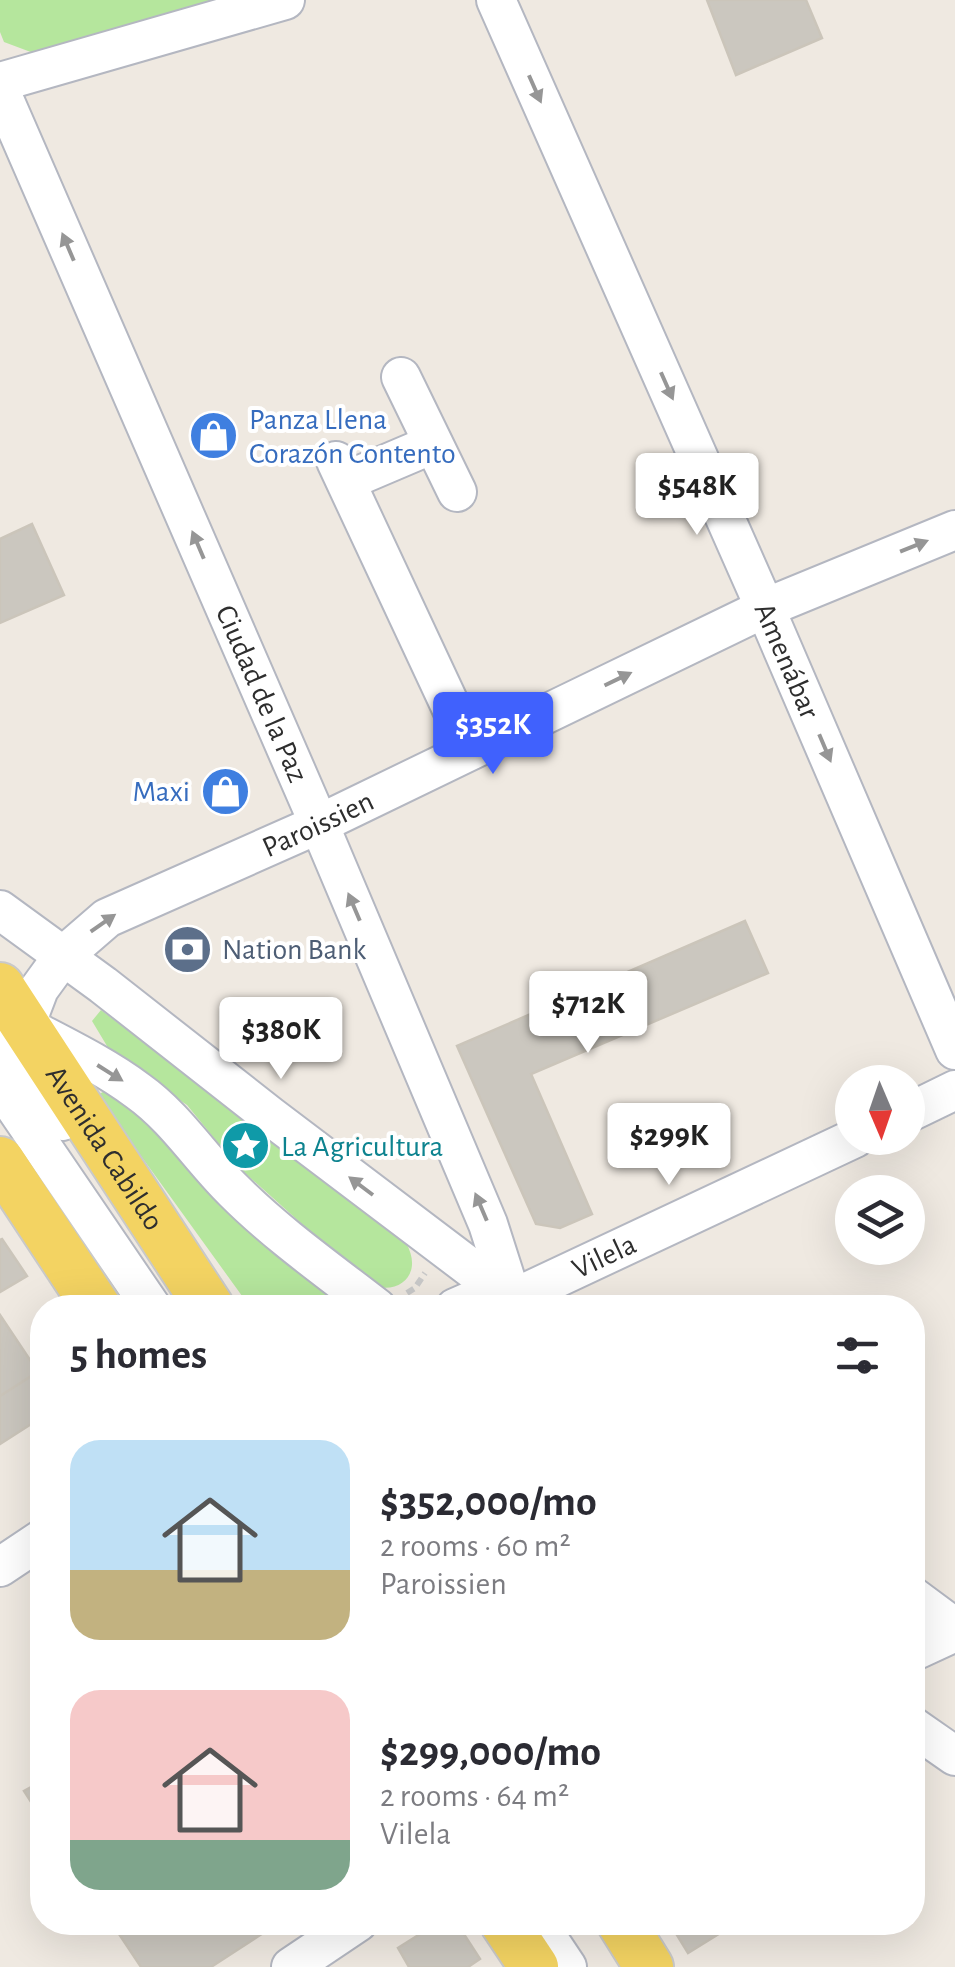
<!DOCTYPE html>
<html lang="en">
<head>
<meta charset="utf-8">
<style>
	:root { --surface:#fff; --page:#f2f2f3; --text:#2b2b33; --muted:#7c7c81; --accent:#4061fd }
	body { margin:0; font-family:"Alegreya Sans",sans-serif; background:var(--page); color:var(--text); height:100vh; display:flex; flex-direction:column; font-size:38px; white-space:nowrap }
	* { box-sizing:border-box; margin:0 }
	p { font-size:32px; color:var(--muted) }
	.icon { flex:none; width:55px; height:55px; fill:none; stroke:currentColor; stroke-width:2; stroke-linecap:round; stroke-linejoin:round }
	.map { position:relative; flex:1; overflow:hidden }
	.details { position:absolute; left:30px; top:1295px; width:895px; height:640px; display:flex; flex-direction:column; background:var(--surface); border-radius:40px; box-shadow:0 10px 40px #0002 }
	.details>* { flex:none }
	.needle { width:65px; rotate:178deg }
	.tools { position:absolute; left:835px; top:1065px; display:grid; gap:20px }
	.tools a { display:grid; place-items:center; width:90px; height:90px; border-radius:50%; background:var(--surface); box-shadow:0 10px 40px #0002; font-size:50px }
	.price { position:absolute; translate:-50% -85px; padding:0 22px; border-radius:10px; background:#fff; color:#222; font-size:32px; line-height:65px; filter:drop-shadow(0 2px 5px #0008) }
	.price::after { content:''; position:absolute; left:50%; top:60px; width:30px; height:22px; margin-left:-15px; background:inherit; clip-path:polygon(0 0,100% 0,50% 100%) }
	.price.active { background:var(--accent); color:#fff }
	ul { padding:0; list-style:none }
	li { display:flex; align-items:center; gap:30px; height:250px; padding:0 40px }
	li span { display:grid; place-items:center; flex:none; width:280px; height:200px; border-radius:30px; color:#555 }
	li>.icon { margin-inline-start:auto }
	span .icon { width:120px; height:120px; fill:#fffc; stroke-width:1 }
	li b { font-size:42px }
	h2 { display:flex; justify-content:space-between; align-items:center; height:120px; padding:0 40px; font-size:42px }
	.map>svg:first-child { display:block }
	.green { fill:#b5e69d }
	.building { fill:#cbc7bf; stroke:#cbc5ba; stroke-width:2.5 }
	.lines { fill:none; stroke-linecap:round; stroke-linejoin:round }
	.minor-casing { stroke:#b4b7c1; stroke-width:42 }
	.major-casing { stroke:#c9c9c9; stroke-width:52 }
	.path { stroke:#c9c9c9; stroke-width:6; stroke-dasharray:8 5; stroke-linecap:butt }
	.minor { stroke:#fff; stroke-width:38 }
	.major { stroke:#f3d362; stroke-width:48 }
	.oneway { fill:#969696 }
	.labels { text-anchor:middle; stroke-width:8; stroke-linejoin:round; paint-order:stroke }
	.shop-label { font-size:30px; fill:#366cbe; stroke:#fff; text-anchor:start }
	.street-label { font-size:30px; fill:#2e2e2e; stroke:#fff }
	.service-label { font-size:30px; fill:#4e5e75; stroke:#fff; text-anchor:start }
	.culture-label { font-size:30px; fill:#0d838f; stroke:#fff; text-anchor:start }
</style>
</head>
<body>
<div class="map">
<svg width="955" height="1967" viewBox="0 0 955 1967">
	<rect width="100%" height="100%" fill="#efe9e1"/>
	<path class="green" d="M0 0H216L36 54 4 42 0 32Z
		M101 1010 406 1243C423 1272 402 1296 370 1285L236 1165 187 1105 113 1056 92 1021Z
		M107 1090 122 1099 235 1213 340 1307H250L97 1095Z"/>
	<path class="building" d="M707 0H806L822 38 736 75Z
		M32 524 64 595 0 623V539Z
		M745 921 768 973 531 1074 592 1214 560 1228 536 1224 457 1046Z
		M2 1239 27 1276 0 1292V1240Z
		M0 1315 38 1372 0 1396Z
		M42 1369V1417L0 1444V1396Z
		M42 1781V1819L24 1791Z
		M111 1922H280L211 1967H141Z
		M669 1922H738L688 1953Z
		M436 1924 458 1925 480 1959 468 1967H409L398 1948Z"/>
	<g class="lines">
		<defs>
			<g id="minor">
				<path id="s1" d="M496 0 765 608 955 1050"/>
				<path d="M0 82 285 0"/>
				<path id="s2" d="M0 90 319 824 488 1224 512 1299"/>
				<path d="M401 377 457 492"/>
				<path d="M336 461 471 750"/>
				<path d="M346 481 433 444"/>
				<path d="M0 910 103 985 270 1116 517 1303"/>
				<path d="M25 1026C63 1046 103 1065 138 1091 176 1118 201 1159 234 1191 277 1234 328 1270 377 1308"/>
				<path d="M0 1046 41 1089 62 1121"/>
				<path id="s3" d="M0 1047 25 1026 39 989 63 956 107 918 319 824 765 608 955 530"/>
				<path d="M0 1091 15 1107 152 1308"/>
				<path d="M908 1113 955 1090"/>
				<path id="s4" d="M455 1308 471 1301 512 1299 855 1138"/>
				<path d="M0 1567 42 1539"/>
				<path d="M912 1596 955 1628"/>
				<path d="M912 1652 955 1632"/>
				<path d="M912 1726 955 1756"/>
				<path d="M537 1922 567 1967"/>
				<path d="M291 1967 358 1922"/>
			</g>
			<g id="major">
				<path id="s5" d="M0 987 210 1308"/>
				<path d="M0 1161 97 1308"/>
				<path d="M504 1922 534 1967"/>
				<path d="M621 1922 649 1967"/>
			</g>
		</defs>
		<use href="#minor" class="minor-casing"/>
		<use href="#major" class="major-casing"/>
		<path class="path" d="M407 1293 415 1288 425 1273"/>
		<use href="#minor" class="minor"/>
		<use href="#major" class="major"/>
	</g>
	<defs><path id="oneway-solid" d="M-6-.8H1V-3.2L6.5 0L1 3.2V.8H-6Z" transform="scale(2.5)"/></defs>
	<g class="oneway">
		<use href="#oneway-solid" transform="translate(535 89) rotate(66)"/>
		<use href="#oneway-solid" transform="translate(68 247) rotate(-113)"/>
		<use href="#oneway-solid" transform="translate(667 386) rotate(66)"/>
		<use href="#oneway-solid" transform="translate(198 545) rotate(-113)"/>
		<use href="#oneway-solid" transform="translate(914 546) rotate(-22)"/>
		<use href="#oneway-solid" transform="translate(618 679) rotate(-26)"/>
		<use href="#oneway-solid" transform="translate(825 748) rotate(67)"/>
		<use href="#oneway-solid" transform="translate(354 907) rotate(-113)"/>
		<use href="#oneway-solid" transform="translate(103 923) rotate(-35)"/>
		<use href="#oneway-solid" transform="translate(110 1073) rotate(32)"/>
		<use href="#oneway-solid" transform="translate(361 1186) rotate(-143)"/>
		<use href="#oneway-solid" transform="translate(481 1207) rotate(-113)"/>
	</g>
	<defs>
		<symbol id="shop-disc" viewBox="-11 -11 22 22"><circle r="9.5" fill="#3f7fe0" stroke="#fff"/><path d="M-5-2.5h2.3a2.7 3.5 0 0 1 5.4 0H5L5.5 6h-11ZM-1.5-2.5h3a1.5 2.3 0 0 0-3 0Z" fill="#fff"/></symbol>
		<symbol id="bank-disc" viewBox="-11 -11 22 22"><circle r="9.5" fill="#5c6f8a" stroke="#fff"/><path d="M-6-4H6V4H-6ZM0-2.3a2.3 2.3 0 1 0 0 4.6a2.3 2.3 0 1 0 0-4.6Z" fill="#fff"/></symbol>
		<symbol id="sight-disc" viewBox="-11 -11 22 22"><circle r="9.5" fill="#0f9aa8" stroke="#fff"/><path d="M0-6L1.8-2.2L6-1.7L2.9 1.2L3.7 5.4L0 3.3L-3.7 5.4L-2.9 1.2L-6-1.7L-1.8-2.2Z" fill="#fff"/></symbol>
	</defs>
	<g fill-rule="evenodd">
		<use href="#shop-disc" x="186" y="408" width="55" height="55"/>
		<use href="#shop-disc" x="198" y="764" width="55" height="55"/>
		<use href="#bank-disc" x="160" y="922" width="55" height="55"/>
		<use href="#sight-disc" x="218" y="1118" width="55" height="55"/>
	</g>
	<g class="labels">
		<g class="shop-label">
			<text x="249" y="429">Panza Llena<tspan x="249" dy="34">Corazón Contento</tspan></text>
			<text x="190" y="801" text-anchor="end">Maxi</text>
		</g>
		<g class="street-label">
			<text dy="10" stroke="none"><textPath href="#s1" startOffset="722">Amenábar</textPath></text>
			<text dy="10" stroke="none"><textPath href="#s2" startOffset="658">Ciudad de la Paz</textPath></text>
			<text dy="10" stroke="none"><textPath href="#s3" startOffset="402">Paroissien</textPath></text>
			<text dy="10" stroke="none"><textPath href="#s5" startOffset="192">Avenida Cabildo</textPath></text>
			<text dy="10" stroke="none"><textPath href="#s4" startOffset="160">Vilela</textPath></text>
		</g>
		<g class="service-label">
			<text x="222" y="959">Nation Bank</text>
		</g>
		<g class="culture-label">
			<text x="281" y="1156">La Agricultura</text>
		</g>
	</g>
</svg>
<div class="tools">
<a><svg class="needle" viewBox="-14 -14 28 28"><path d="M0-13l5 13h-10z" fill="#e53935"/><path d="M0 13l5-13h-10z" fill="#7c7c81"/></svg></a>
<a><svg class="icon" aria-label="layers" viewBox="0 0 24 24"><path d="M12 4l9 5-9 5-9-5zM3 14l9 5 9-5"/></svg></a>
</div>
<b class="price" style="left:697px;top:538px">$548K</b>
<b class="price active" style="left:493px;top:777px">$352K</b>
<b class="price" style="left:588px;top:1056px">$712K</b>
<b class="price" style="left:281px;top:1082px">$380K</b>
<b class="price" style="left:669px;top:1188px">$299K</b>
<section class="details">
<h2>5 homes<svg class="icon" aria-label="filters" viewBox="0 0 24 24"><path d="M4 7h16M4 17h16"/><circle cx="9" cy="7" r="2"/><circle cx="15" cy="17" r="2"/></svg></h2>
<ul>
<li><span style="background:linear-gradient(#bfe0f5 65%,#c2b280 0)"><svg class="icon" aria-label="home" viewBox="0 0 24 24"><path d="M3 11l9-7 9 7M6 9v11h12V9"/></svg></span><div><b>$352,000/mo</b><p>2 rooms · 60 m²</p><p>Paroissien</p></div></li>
<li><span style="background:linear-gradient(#f6c9c9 75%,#7fa58c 0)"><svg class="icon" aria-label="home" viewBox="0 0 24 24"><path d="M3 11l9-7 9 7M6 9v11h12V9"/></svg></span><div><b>$299,000/mo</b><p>2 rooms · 64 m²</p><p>Vilela</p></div></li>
</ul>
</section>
</div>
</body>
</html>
